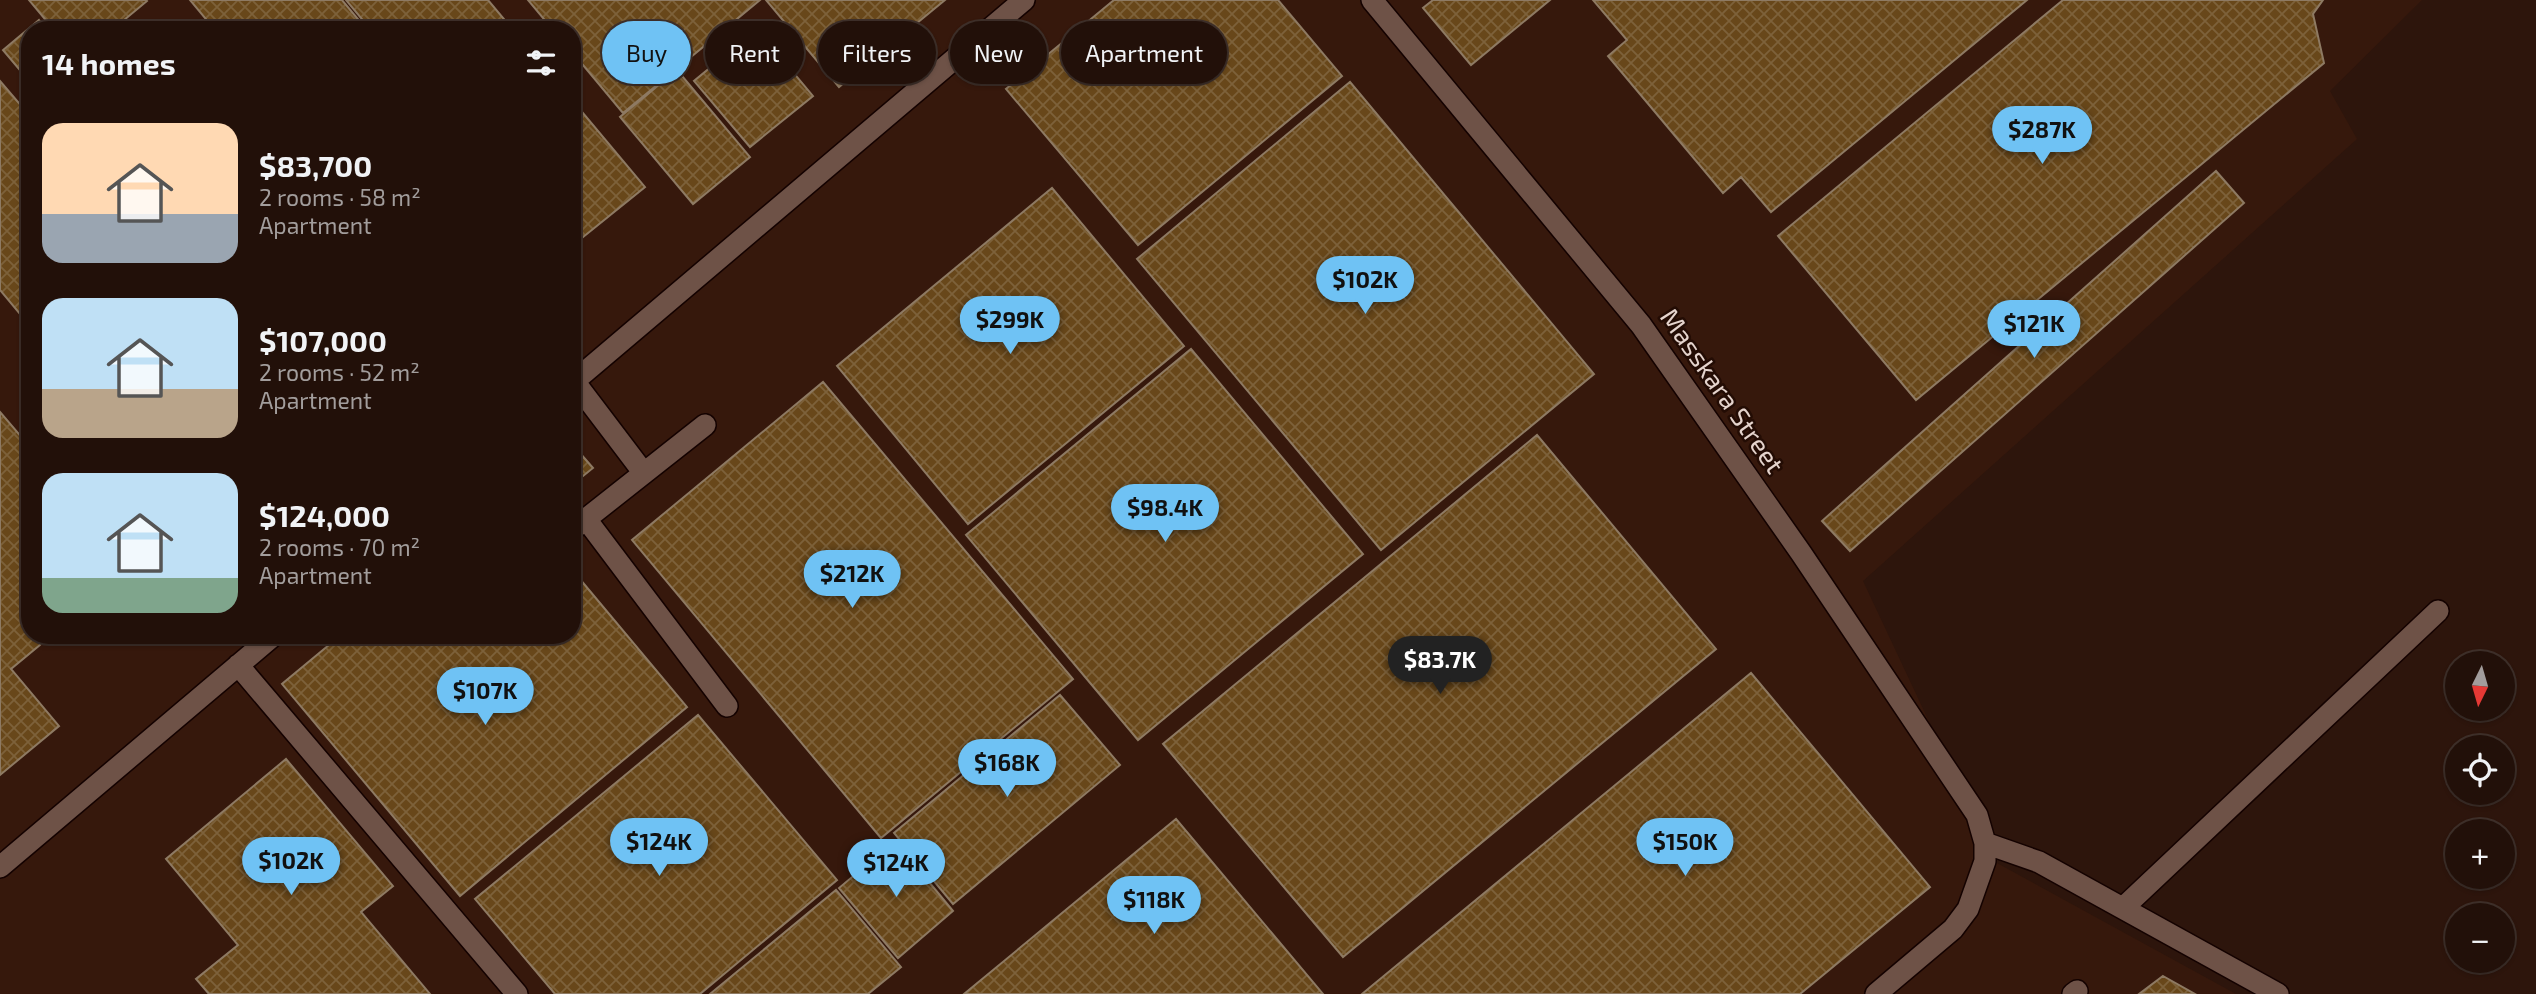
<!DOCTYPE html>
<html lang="en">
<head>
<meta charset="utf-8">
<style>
	:root { --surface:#221009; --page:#2e1e17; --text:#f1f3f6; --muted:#a29d9c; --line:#3f302a; --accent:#6fc2f4 }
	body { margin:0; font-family:"Exo 2",sans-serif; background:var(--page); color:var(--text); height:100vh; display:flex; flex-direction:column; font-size:26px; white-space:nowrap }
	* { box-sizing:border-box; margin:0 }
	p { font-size:23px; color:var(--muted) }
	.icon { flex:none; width:38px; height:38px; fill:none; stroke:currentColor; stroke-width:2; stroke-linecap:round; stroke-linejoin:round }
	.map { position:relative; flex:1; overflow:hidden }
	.details { position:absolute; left:21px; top:21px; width:560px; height:623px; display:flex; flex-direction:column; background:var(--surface); border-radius:28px; box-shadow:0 2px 5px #0004,0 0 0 2px var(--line) }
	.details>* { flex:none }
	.hud { position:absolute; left:602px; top:21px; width:665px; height:63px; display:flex; gap:14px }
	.needle { width:46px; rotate:185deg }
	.buttons { position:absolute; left:2445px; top:651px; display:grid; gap:14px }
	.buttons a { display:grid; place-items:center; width:70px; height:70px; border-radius:50%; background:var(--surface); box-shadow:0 2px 5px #0004,0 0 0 2px var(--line); font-size:35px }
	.price { position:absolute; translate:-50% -60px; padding:0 16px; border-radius:24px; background:var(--accent); color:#111; font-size:23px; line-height:46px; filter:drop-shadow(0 2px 4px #0008) }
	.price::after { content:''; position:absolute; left:50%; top:42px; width:21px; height:16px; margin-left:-10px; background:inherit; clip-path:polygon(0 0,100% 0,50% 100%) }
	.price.current { background:#222; color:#fff }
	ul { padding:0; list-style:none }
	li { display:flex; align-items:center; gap:21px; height:175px; padding:0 21px }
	li span { display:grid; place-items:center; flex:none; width:196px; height:140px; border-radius:21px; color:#555 }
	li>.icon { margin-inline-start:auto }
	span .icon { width:84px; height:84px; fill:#fffc; stroke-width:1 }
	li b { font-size:30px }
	h2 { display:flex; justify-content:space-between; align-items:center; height:84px; padding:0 21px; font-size:30px }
	.pill { padding:0 24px; border-radius:32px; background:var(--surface); box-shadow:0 2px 5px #0004,0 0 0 2px var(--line); font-size:24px; line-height:63px }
	.pill.current { background:var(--accent); color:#111 }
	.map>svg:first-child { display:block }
	.built { fill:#36180c; fill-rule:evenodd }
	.building { fill:url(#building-cross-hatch); stroke:#8e7a63; stroke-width:2 }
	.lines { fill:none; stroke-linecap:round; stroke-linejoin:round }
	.service-casing { stroke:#140200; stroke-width:24 }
	.minor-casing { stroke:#140200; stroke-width:24 }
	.service { stroke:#6e5247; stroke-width:21 }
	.minor { stroke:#6e5247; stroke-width:21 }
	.labels { text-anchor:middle; stroke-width:5; stroke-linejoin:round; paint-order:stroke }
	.street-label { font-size:26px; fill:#e5d4cd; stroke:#230c04 }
</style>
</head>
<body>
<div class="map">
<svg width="2536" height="994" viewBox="0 0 2536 994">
	<defs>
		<pattern id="building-cross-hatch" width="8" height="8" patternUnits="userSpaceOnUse" patternTransform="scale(1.75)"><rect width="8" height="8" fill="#68471a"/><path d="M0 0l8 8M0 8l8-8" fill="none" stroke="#7d613a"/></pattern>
	</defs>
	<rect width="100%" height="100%" fill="#2d150c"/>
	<path class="built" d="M0 0H2422L2330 91 2357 139 1863 581 1995 862 2236 994H0ZM30 30H572V635H30Z"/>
	<path class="building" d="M29 0H146L147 1 112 30H54Z
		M190 0H342L367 30H215Z
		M346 0H488L513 30H371Z
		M528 0H760L623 113 572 52V30H553Z
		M766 0H945L839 87Z
		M1114 0H1278L1342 76 1138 245 1006 89Z
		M1433 0H1550L1471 65 1423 8Z
		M1593 0H2027L1771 212 1741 177 1723 193 1608 56 1627 40Z
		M2063 0H2323L2313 14 2324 63 1916 400 1778 236Z
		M39 20 47 30H30V82L3 50Z
		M757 29 813 96 750 147 694 81Z
		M677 70 750 157 693 204 620 117Z
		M0 81 30 116V326L0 290Z
		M1350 82 1594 374 1381 550 1137 259Z
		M572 100 645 187 572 246Z
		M2216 171 2244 203 1850 551 1822 521Z
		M1052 188 1184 346 968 524 837 366Z
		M1191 349 1363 554 1138 740 966 535Z
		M823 382 1073 679 881 838 632 540Z
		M0 412 30 447V635H52L11 669 59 726 0 775Z
		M1537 435 1716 649 1343 957 1163 744Z
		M572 444 593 468 572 485Z
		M579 578 687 707 460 896 282 684 341 635H572V584Z
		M1751 673 1930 887 1800 994H1362Z
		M1060 695 1120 765 953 904 894 833Z
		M698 715 837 880 700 994H555L475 899Z
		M286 759 393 886 361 912 430 994H209L196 979 238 945 166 859Z
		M1176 819 1323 994H964Z
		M895 841 953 911 898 958 839 888Z
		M836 890 901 967 868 994H710Z
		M2163 976 2195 994H2139Z"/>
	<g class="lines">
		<defs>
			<path id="service" d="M574 381 643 472
				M572 383 1024 0
				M586 519 727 706
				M572 530 705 425
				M238 665 517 994
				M0 867 274 635
				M2073 994 2077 991"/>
			<path id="minor" d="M1372 0 1641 325 1801 553 1977 815 1985 843V861L1968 909 1953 929 1876 994
				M1985 843 2039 862 2278 994
				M2123 908 2438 611"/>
		</defs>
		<use href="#service" class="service-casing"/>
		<use href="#minor" class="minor-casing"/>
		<use href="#service" class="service"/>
		<use href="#minor" class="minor"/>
	</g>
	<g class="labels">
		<g class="street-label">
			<text transform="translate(1722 391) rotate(55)" y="9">Masskara Street</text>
		</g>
	</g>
</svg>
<div class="buttons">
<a><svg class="needle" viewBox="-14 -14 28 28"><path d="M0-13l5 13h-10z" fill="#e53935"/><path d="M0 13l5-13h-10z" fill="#a29d9c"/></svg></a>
<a><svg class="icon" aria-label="locate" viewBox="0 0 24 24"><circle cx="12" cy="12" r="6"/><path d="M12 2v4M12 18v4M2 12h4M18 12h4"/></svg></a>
<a>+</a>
<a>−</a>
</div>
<b class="price" style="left:2042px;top:166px">$287K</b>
<b class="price" style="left:1365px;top:316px">$102K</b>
<b class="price" style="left:1010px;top:356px">$299K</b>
<b class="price" style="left:2034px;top:360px">$121K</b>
<b class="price" style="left:1165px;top:544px">$98.4K</b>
<b class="price" style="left:852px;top:610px">$212K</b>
<b class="price current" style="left:1440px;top:696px">$83.7K</b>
<b class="price" style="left:485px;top:727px">$107K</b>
<b class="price" style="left:1007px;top:799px">$168K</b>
<b class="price" style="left:659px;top:878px">$124K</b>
<b class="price" style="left:1685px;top:878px">$150K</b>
<b class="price" style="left:291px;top:897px">$102K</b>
<b class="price" style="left:896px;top:899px">$124K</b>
<b class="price" style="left:1154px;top:936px">$118K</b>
<div class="hud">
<a class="pill current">Buy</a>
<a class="pill">Rent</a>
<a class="pill">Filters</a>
<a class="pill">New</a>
<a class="pill">Apartment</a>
</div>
<section class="details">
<h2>14 homes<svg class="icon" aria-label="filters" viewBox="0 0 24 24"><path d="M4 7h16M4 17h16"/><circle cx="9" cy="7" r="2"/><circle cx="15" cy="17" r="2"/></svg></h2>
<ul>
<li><span style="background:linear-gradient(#ffd9b3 65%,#9aa5b1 0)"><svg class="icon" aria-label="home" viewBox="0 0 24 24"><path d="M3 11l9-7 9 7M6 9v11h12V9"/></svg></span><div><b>$83,700</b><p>2 rooms · 58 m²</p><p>Apartment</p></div></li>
<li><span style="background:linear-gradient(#bfe0f5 65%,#b9a48a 0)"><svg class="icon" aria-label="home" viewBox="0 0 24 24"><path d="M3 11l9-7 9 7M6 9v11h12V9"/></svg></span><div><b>$107,000</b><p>2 rooms · 52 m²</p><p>Apartment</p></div></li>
<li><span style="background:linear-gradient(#bfe0f5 75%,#7fa58c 0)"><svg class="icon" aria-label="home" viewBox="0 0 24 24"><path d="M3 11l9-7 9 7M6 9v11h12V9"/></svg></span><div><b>$124,000</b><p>2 rooms · 70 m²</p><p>Apartment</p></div></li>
</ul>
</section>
</div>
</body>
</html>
